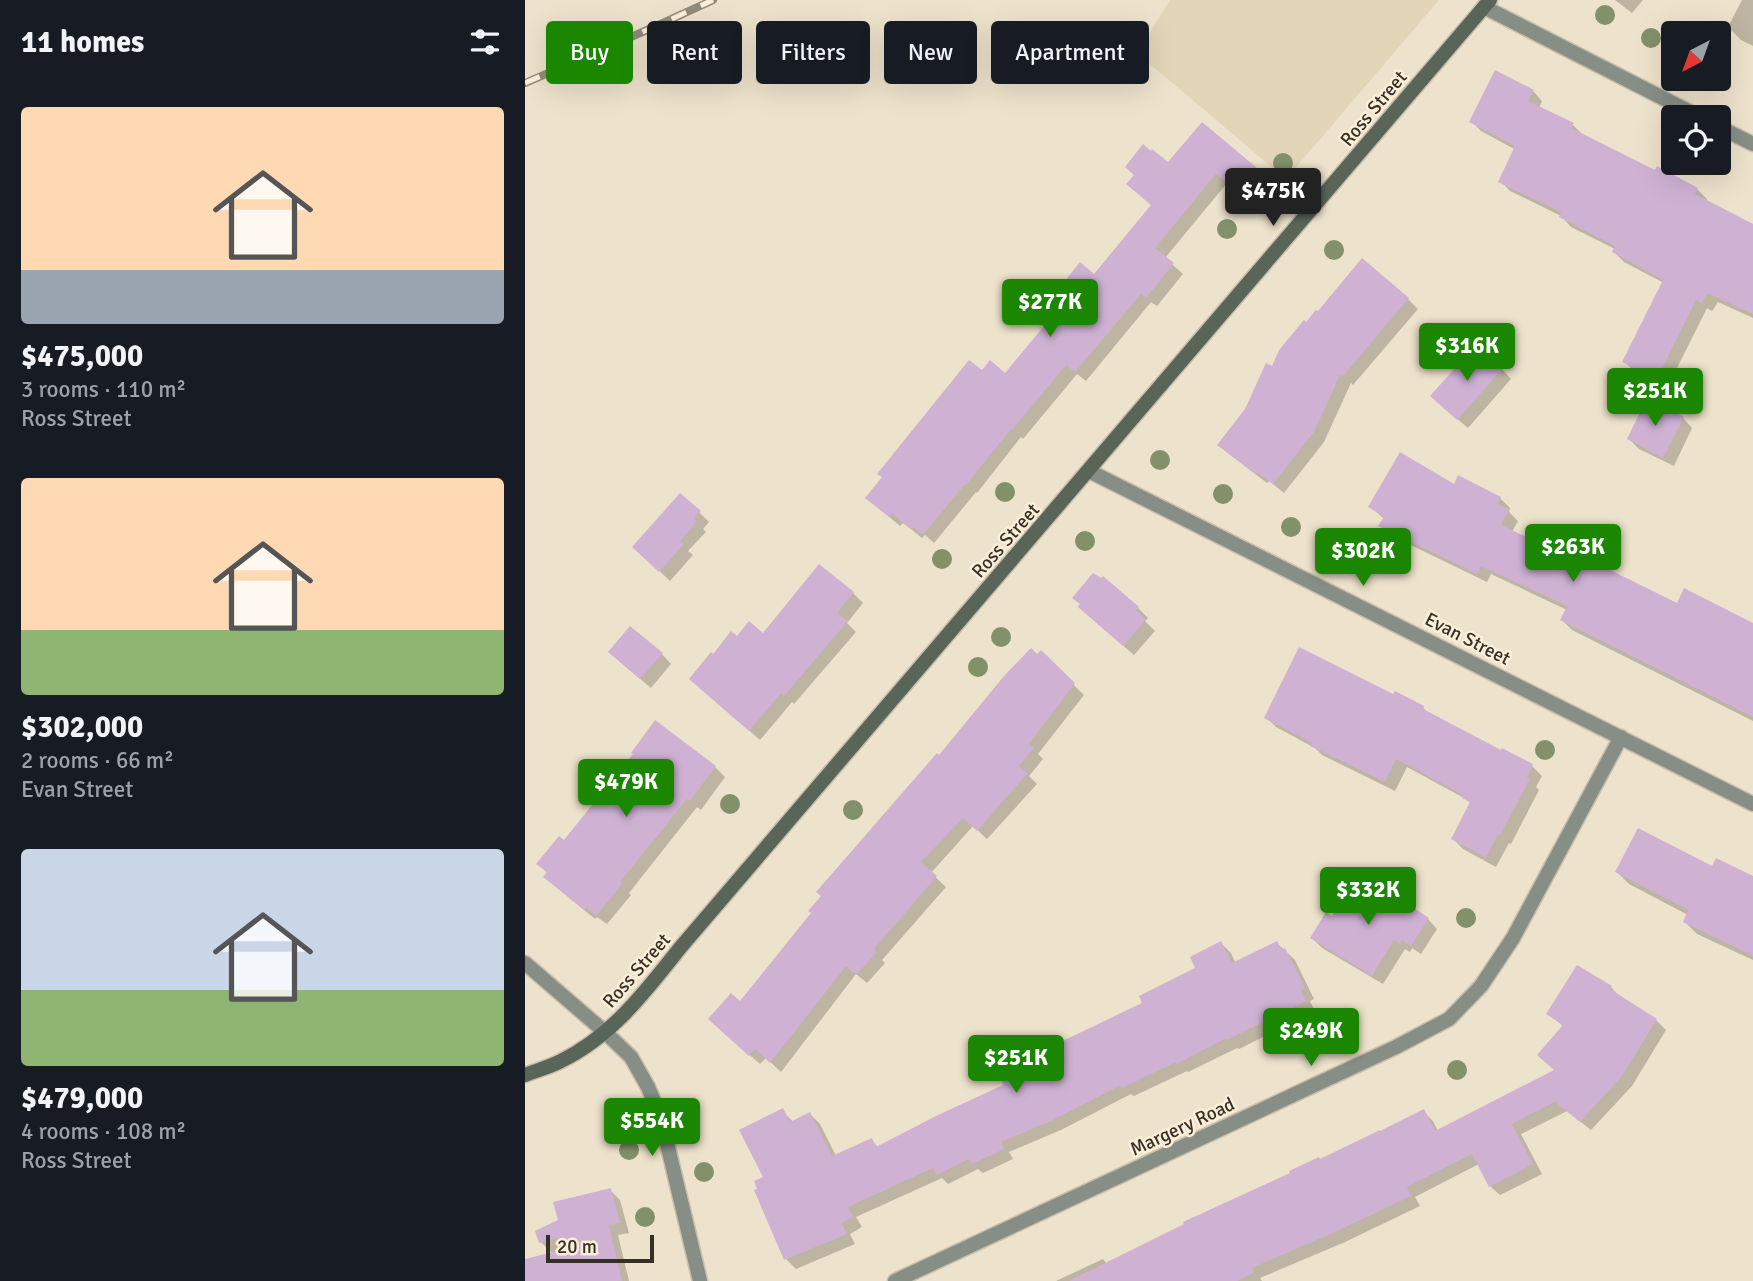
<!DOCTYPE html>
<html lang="en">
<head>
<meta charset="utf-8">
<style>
	:root { --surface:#171b24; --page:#20242c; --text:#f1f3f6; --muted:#9ea1a6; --accent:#1b8700 }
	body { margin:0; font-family:Signika,sans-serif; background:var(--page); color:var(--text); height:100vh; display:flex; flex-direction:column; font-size:26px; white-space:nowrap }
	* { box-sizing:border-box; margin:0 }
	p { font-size:23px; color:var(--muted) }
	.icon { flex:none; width:38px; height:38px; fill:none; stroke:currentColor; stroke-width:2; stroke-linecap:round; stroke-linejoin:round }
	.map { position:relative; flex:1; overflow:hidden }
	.drawer { display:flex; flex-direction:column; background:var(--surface); width:525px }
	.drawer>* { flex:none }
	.guide { position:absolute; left:21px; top:21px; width:665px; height:63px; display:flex; gap:14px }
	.needle { width:46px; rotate:221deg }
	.buttons { position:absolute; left:1136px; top:21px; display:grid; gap:14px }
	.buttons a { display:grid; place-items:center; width:70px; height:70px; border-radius:7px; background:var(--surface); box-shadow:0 7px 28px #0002; font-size:35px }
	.scale { position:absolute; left:21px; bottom:18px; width:108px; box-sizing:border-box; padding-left:7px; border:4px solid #343027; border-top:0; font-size:19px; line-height:24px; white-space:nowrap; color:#343027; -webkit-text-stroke:5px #fbefd8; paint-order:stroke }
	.price { position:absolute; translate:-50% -60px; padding:0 16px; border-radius:7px; background:var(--accent); color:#fff; font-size:23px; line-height:46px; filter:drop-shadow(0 2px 4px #0008) }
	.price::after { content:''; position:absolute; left:50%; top:42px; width:21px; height:16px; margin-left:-10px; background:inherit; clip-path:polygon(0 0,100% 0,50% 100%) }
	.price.current { background:#222; color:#fff }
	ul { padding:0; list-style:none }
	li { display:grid; align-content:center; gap:14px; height:371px; padding:0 21px }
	li span { display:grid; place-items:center; height:217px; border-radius:7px; color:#555 }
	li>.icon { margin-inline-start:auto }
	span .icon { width:126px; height:126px; fill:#fffc; stroke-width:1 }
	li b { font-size:30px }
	h2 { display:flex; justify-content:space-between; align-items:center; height:84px; padding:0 21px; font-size:30px }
	.tag { padding:0 24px; border-radius:7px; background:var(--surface); box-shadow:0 7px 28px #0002; font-size:24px; line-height:63px }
	.tag.current { background:var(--accent); color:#fff }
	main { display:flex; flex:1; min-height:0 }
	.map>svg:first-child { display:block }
	.built { fill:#e3d5b7 }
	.shadow { fill:#0003 }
	.building { fill:#cfb1d4 }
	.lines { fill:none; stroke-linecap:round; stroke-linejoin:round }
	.street-casing { stroke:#c8beaa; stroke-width:17 }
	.secondary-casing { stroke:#c8beaa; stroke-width:17 }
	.street { stroke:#868e85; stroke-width:14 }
	.secondary { stroke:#5a6559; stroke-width:14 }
	.rail-casing { stroke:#928b7b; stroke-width:8 }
	.rail { stroke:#fbefd8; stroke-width:5; stroke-dasharray:16; stroke-linecap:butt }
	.tree { fill:#82916a }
	.labels { text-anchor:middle; stroke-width:5; stroke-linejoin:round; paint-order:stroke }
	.street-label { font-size:19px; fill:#343027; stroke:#fbefd8 }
</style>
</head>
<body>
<main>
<section class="drawer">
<h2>11 homes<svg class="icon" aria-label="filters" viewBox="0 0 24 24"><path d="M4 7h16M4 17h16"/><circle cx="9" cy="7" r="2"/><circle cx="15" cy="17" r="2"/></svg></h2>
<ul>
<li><span style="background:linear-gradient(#ffd9b3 75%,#9aa5b1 0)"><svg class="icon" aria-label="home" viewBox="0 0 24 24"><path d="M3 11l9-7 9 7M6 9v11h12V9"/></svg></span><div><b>$475,000</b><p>3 rooms · 110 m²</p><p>Ross Street</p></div></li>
<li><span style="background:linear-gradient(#ffd9b3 70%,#8fb573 0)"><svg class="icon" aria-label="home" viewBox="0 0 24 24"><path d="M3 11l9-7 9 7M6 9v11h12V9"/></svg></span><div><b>$302,000</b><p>2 rooms · 66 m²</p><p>Evan Street</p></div></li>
<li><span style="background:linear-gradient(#c9d6e8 65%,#8fb573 0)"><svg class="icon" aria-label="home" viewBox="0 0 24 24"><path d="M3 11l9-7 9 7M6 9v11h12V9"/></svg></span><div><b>$479,000</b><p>4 rooms · 108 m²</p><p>Ross Street</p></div></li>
</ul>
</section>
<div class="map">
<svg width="1228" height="1281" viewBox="0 0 1228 1281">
	<rect width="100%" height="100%" fill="#ede2cb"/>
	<path class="built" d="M645 0H914L761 179 612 53Z"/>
	<path class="shadow" d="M1090 0H1118L1107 13Z
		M1217 0H1228V46L1216 40 1203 27Z
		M1008 91 1017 101 1014 108 1047 124 1057 134 1131 172 1133 168 1172 189 1182 199 1181 202 1228 226V318L1193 302 1187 311 1182 308 1142 388 1109 371 1099 361 1139 283 1099 262 1089 252 1090 249 1046 227 1036 216 985 191 976 181 991 150 956 131 946 121Z
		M677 124 741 180 724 201 702 183 640 258 658 274 632 306 626 302 561 381 552 374 498 439 496 437 452 493 451 492 409 543 400 535 397 538 378 523 375 526 342 498 457 372 481 376 569 277 628 206 643 164Z
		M883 299 893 309 828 385 826 383 799 442 759 493 744 481 742 483 704 454 694 444 722 409 748 369 782 324Z
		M977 369 986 379 943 428 917 406Z
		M1158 418 1167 428 1149 466 1114 449 1104 439Z
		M929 487 975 498 985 508 984 512 993 521 987 532 1153 606 1228 625V721L1047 630 1037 620 1042 610 966 574 962 582 865 535 856 525 859 519 845 506Z
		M174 512 184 522 178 529 181 532 163 551 168 555 145 581 119 556Z
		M328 593 338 603 322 623 331 632 269 704 267 702 235 740 176 689 188 657 212 638 239 636Z
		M613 608 623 618 620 621 630 631 609 655 565 617Z
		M516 653 559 695 513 754 518 759 504 776 512 784 462 839 448 826 406 873 421 887 357 960 360 963 342 983 331 974 256 1072 241 1058 235 1064 195 1029 414 757Z
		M137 654 146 664 126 688 95 662Z
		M869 696 898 708 907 716 976 753 978 750 1007 766 1017 776 1011 787 1014 790 986 844 984 843 971 867 938 849 928 839 946 804 941 799 882 767 870 791 797 755 790 748 751 727 741 717Z
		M190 767 200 777 176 810 172 807 104 893 106 895 82 924 72 917 70 919 31 887 23 874 14 864 39 842Z
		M1187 869 1228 880V963V960L1172 934 1160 922 1163 915 1104 884 1092 872Z
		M852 897 903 919 912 929 896 954 887 948 885 952 880 949 858 984 797 948 787 938 807 918Z
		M696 943 706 953 711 964 752 943 770 960 789 999 785 1001 790 1011 714 1049 712 1048 663 1072 662 1071 609 1096 606 1094 536 1130 484 1152 488 1159 458 1173 453 1169 423 1184 417 1178 331 1217 337 1227 325 1234 330 1244 271 1269 261 1259 240 1178 257 1110 268 1122 285 1114 295 1124 311 1156 346 1140 353 1147 480 1086 524 1049 619 1004 673 968Z
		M1086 987 1095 998 1131 1020 1141 1030 1107 1086 1066 1130 1042 1111 996 1134 1017 1174 975 1195 965 1186 954 1164 890 1197 895 1206 820 1242 735 1278 737 1281H531L578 1259 582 1264 898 1111 908 1121 913 1131 1031 1071 1039 1027 1024 1014Z
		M85 1190 95 1200 104 1233 93 1235 104 1281H11L28 1254 16 1242 35 1221Z"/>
	<path class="building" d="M970 70 1009 90 1003 101 1049 123 1046 128 1130 170 1132 166 1173 188 1170 194 1228 224V314L1182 293 1177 303 1171 300 1132 379 1097 362 1138 280 1087 252 1090 246 1034 217 1036 212 973 182 990 146 944 122Z
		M677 122 732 168 714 193 691 174 630 248 649 263 621 298 616 294 550 372 541 365 487 430 486 429 441 485 440 484 398 535 389 527 387 530 367 514 364 517 340 498 357 477 352 474 444 360 457 370 465 360 480 373 538 303 534 300 538 295 532 291 555 262 569 274 626 205 601 184 609 175 600 167 618 144 626 151 627 149 643 162Z
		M837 258 884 298 818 376 815 375 789 432 748 484 733 473 731 474 692 445 720 409 741 363 747 366 754 350 779 320 781 322 791 310 793 311Z
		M953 346 978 368 932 420 905 396 933 365 935 367Z
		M1122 398 1159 417 1138 458 1102 439Z
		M875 452 929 484 933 475 976 497 973 504 984 509 976 525 1062 565 1065 560 1152 603 1159 588 1228 623V717L1035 620 1042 606 956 566 952 574 853 526 859 517 843 507Z
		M155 493 176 511 169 518 172 521 155 541 159 544 134 572 107 547Z
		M294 564 329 592 312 613 323 621 259 696 256 693 224 731 164 679 186 652 188 654 206 631 212 636 224 621 238 633Z
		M568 573 576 578 578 576 614 607 611 610 621 620 598 646 553 607 555 604 547 598Z
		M105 626 138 653 115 679 83 652Z
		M774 647 868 694 870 691 899 706 898 709 976 750 977 748 1008 764 1002 777 1005 779 975 835 973 834 961 858 926 839 945 802 937 798 938 795 871 759 860 782 785 746 787 743 739 718Z
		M506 648 512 654 516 650 550 683 504 744 509 748 494 766 503 773 452 831 438 818 396 862 412 876 349 949 352 952 331 975 321 966 245 1063 230 1049 224 1056 183 1019 206 993 215 1001 286 913 283 911 296 896 291 892 412 753 414 755 479 676Z
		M130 720 191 766 165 801 162 799 95 882 97 884 71 916 62 908 60 910 18 877 22 872 11 864 34 836 39 840 108 754 106 753Z
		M1113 828 1187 866 1191 858 1228 876V956L1158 922 1163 910 1090 872Z
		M830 880 852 895 857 887 904 918 886 946 877 940 875 944 869 940 847 976 785 938 801 912 807 916Z
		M696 941 707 963 752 941 757 950 760 948 780 988 776 991 781 1001 702 1040V1038L651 1064V1062L597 1088 596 1085 526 1121 476 1142 479 1149 447 1164 444 1159 412 1175 408 1168 323 1207 328 1217 317 1223 322 1234 259 1260 229 1190 232 1189 229 1181 238 1177 214 1130 258 1108 265 1122 285 1112 307 1156 347 1138 351 1147 411 1116 478 1085 472 1069 523 1048 617 1003 614 996 670 968 665 957Z
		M1052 965 1087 986 1085 989 1132 1019 1097 1076 1055 1122 1030 1102 987 1124 1008 1164 964 1187 947 1154 882 1187 886 1196 810 1232 727 1268 729 1273 712 1281H544L659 1224 658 1222 765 1173 764 1171 794 1157 795 1159 855 1130V1131L899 1109 910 1131 1029 1070 1012 1055 1038 1025 1021 1014Z
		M86 1188 95 1223 84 1225 97 1281H0V1259L40 1249 37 1237 14 1243 10 1231 33 1220 28 1202Z"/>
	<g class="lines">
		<defs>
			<path id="street" d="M959 7 1175 117
				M1194 127 1228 144
				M564 471 1228 804
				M0 963 81 1033 106 1057 123 1087 136 1118 175 1281
				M370 1281 871 1047 924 1019 956 986 988 938 1096 737"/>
			<path id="secondary" d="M0 1075C12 1070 25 1067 36 1061 87 1036 121 991 155 948L965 0"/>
		</defs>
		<use href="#street" class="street-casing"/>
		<use href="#secondary" class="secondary-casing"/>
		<use href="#street" class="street"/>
		<use href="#secondary" class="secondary"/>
		<defs>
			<path id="rail" d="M0 83 129 27 188 0"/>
		</defs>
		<use href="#rail" class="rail-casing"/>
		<use href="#rail" class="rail"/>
	</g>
	<g class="tree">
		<circle cx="1080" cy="15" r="10"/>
		<circle cx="1126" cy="38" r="10"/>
		<circle cx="758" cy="163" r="10"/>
		<circle cx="702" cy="229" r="10"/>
		<circle cx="809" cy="250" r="10"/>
		<circle cx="635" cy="460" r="10"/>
		<circle cx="480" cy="492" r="10"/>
		<circle cx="698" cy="494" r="10"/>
		<circle cx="766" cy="527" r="10"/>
		<circle cx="560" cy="541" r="10"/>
		<circle cx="417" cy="559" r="10"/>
		<circle cx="828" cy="560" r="10"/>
		<circle cx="476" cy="637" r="10"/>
		<circle cx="453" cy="667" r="10"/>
		<circle cx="1020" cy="750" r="10"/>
		<circle cx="205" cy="804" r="10"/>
		<circle cx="328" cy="810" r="10"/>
		<circle cx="941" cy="918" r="10"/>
		<circle cx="779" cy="1042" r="10"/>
		<circle cx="932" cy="1070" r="10"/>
		<circle cx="104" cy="1150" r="10"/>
		<circle cx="179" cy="1172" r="10"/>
		<circle cx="120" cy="1217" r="10"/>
	</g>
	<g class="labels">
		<g class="street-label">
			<text transform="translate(848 108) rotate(-50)" y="7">Ross Street</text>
			<text transform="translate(480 540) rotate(-49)" y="7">Ross Street</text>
			<text transform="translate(943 638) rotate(27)" y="7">Evan Street</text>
			<text transform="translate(111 970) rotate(-49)" y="7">Ross Street</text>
			<text transform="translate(657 1126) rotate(-25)" y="7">Margery Road</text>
		</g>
	</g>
</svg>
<div class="buttons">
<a><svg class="needle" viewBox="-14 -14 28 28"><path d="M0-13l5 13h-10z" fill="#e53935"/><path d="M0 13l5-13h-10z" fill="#9ea1a6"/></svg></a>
<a><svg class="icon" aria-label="locate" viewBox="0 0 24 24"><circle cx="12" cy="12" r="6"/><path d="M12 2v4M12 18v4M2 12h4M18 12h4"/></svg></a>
</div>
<div class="scale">20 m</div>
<b class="price current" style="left:748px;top:228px">$475K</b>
<b class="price" style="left:525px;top:339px">$277K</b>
<b class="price" style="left:942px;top:383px">$316K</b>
<b class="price" style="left:1130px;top:428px">$251K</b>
<b class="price" style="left:1048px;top:584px">$263K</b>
<b class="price" style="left:838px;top:588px">$302K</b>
<b class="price" style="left:101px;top:819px">$479K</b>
<b class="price" style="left:843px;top:927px">$332K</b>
<b class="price" style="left:786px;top:1068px">$249K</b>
<b class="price" style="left:491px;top:1095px">$251K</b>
<b class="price" style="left:127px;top:1158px">$554K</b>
<div class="guide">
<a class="tag current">Buy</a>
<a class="tag">Rent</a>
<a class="tag">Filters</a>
<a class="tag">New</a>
<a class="tag">Apartment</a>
</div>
</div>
</main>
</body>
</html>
